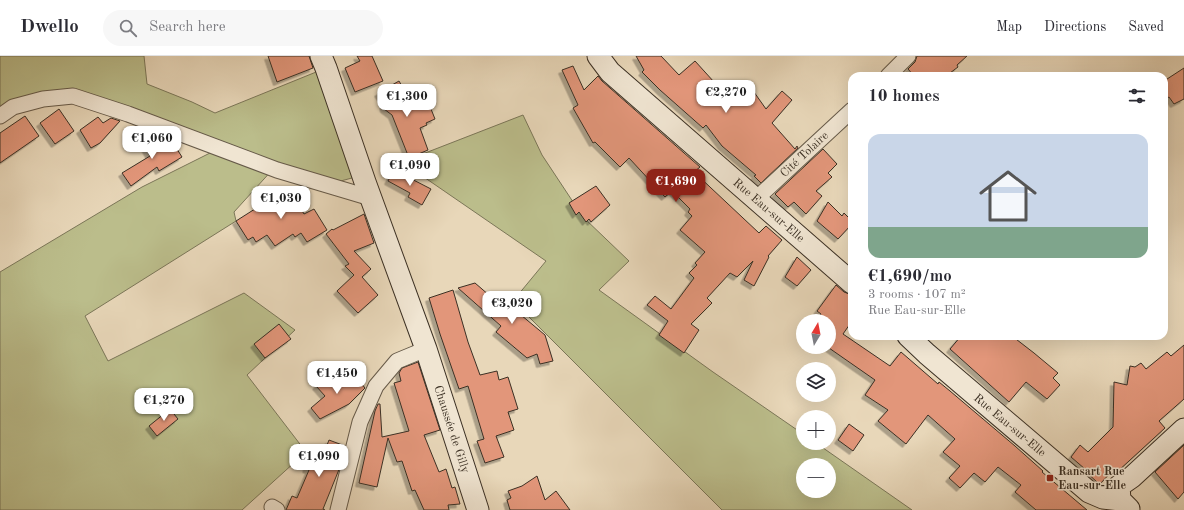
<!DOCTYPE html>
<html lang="en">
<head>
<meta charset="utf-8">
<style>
	:root { --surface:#fff; --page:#f7f7f7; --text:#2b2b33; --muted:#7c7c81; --line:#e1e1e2; --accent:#8f2418 }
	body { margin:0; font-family:"Old Standard TT",serif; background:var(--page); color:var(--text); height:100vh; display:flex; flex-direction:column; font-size:15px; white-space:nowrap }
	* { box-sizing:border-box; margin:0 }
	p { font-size:13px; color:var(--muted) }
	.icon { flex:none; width:22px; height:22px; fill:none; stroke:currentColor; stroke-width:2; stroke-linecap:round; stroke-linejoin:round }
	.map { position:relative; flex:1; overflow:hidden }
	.side { position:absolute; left:848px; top:16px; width:320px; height:268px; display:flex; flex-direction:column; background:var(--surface); border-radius:12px; box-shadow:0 4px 16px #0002 }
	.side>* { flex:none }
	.needle { width:26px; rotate:10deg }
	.controls { position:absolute; left:796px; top:258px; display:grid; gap:8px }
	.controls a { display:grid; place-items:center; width:40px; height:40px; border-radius:50%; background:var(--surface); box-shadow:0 4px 16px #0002; font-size:20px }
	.price { position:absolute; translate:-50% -34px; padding:0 9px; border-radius:8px; background:#fff; color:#222; font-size:13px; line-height:26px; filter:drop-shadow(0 1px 2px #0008) }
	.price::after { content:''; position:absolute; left:50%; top:24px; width:12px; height:9px; margin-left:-6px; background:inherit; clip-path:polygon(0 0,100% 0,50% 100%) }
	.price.current { background:var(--accent); color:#fff }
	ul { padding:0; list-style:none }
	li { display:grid; align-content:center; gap:8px; height:212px; padding:0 20px }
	li span { display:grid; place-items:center; height:124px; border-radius:12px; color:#555 }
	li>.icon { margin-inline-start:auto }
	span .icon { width:72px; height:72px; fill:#fffc; stroke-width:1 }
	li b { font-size:17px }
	h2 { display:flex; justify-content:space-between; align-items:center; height:48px; padding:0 20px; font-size:17px }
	header { display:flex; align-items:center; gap:24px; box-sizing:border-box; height:56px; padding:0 20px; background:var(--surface); border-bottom:1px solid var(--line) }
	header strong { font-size:19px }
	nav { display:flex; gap:22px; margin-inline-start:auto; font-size:14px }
	.search { width:280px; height:36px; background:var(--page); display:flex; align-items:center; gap:10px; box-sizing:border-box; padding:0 14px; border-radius:22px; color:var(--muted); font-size:15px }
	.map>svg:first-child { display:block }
	.green { fill:#bbbd8b; stroke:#7b7658; fill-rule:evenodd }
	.building { fill:#e2967a; stroke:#3b3024; filter:url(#shadow) }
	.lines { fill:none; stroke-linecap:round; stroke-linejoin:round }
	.street-casing { stroke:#665a49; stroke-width:17 }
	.secondary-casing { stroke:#3b3024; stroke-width:23 }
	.street { stroke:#f0e5d2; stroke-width:15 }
	.secondary { stroke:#f0e5d2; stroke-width:21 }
	.poi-dot { fill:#8f2418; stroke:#f0e5d2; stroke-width:1.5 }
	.labels { text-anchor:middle; stroke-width:3; stroke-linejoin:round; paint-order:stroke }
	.street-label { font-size:12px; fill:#3b3024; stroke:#f0e5d2 }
	.poi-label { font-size:12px; font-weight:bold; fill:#3b3024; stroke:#f0e5d2; text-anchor:start }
</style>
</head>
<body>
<header>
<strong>Dwello</strong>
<div class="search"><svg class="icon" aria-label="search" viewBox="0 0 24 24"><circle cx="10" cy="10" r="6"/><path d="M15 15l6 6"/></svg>Search here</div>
<nav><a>Map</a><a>Directions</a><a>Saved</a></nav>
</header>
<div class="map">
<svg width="1184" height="454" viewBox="0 0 1184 454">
	<defs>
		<filter id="shadow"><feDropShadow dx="-3.5" dy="3.5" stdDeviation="0" flood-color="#0004"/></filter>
	</defs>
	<rect width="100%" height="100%" fill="#e8d7b9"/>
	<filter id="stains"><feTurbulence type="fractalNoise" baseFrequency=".005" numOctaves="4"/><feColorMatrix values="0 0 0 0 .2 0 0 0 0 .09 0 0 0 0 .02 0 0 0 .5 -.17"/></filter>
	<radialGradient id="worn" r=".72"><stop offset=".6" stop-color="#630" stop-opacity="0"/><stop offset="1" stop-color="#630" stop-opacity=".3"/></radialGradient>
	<path class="green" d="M0 0H144L147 28 192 46 215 57 326 12 363 119 337 126 73 40 0 57Z
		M523 59 542 99 583 161 629 205 599 234 713 316 803 378V387H816L912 454H722L513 245 546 205 402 106ZM803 409H829V435H803Z
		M220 92 274 112 234 156 236 165 85 260 108 305 244 237 295 274 247 319 306 396 242 454H0V216L142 131Z"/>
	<path class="building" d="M268 0H309L313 12 277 26Z
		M357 0H372L383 25 355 36 345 12 360 5Z
		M636 0H661L679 19 695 5 724 37 729 31 735 37 749 29 766 53 782 35 792 44 772 67 795 93 797 90 798 92 761 127 754 120 756 119 722 90 706 69 703 72 660 34 642 16 644 14Z
		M917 0H967L957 9 958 11 946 20H914L908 13 915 6Z
		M573 10 584 34 598 20 602 25 700 111 694 116 759 177 766 170 782 184 768 200 769 201 754 230 744 224 753 205 737 221 730 217 707 242 712 247 691 268 699 274 684 297 659 279 668 265 647 249 655 240 671 253 694 222 689 217 697 209 695 207 705 196 680 174 692 160 688 156 690 153 672 135 665 141 629 102 620 111 595 86 593 87 573 52 578 49 562 14Z
		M1184 12V43L1174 48 1169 41 1164 44V25Z
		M399 25 415 53 429 48 435 63 426 67 427 69 420 72 428 94 409 102 392 59 384 53 383 44 378 37Z
		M59 53 74 75 55 88 40 67Z
		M25 60 39 80 0 107V77Z
		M98 61 103 67 111 62 120 65 100 87 91 92 80 74Z
		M155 78 158 83 160 82 167 95 175 90 182 101 159 115 157 111 131 130 122 117 150 100 142 86Z
		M823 93 837 108 828 117 832 121 816 135 822 140 806 158 794 146 788 151 775 138Z
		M394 114 431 133 422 149 408 141 410 137 388 125Z
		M596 130 610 149 591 166 589 163 586 166 579 156 576 159 569 147Z
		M288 131 304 158 314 153 327 174 307 186 301 177 295 181 293 178 275 190 267 179 256 186 253 181 248 184 236 165 258 151 257 149 278 138V137Z
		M828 146 842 160 844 157 852 165V168L838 183 817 165Z
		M364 158 374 187 354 195 371 213 362 221 378 239 358 257 337 235 354 219 345 210 349 208 326 178 332 173 333 174Z
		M797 201 811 214 797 230 785 221Z
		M475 227 504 252 507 248 515 254 545 279 553 305 540 308 537 298 527 302 496 276 501 270 458 232Z
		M836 229 844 236 852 239V265L843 278 890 310 901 296 938 328 939 326 950 335 1015 390 1043 415 1042 416 1087 454H1036L1015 436 1021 429 998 411 985 426 974 417 960 432 949 422 960 410 943 396 955 383 928 359 906 388 878 365 888 354 865 339 875 324 829 292V265H816L821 258 817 255Z
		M453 234 468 286 480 319 497 315 499 324 508 321 518 353 508 356 514 374 496 380 504 401 485 407 477 385 484 383 468 330 459 333 440 278 429 242Z
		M279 268 291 283 265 302 254 288Z
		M961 280H1012L1034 297 1058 317 1053 322 1060 329 1047 343 1026 326 1009 346 950 293Z
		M1184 289V343L1159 365 1165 372 1117 416 1114 413 1100 428 1098 427 1084 414 1085 413 1071 401 1080 389 1088 396 1113 371 1114 326 1127 329 1130 310 1135 311 1141 307 1146 313 1167 296 1171 300Z
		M418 306 440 374 424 379 439 416 446 413 452 432 455 431 460 448 448 449 449 454H424L415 434 412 435 402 405 397 406 388 382 377 431 359 427 375 355 378 348H380L382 381 409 375 394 327 401 325 399 317 402 312Z
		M352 316 365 332 349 348 320 363 311 352 325 340 316 330 325 323 334 332Z
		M170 353 178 363 157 380 149 370Z
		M849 368 864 379 853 395 838 384Z
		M329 384 345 390 340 411 323 453 325 454H286L292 440 297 442 309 414 306 413 309 406 307 405 314 389 325 394Z
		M1184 389V436L1178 443 1155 416Z
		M537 420 545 444 556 435 570 454H510L507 444 511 442 508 435 522 430Z"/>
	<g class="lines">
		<defs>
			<path id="street" d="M888 20 908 0
				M0 60 13 51 43 43 73 40 128 58 277 114 371 142
				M756 143 852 54
				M272 451 277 454
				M338 454 360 366 376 330 397 305 426 293"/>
			<path id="secondary" d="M321 0 326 12 365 126 426 293 478 454
				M598 0 610 16 852 227
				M908 280 927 298 1089 436 1103 442 1120 444
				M1129 453 1120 444 1119 430 1132 421 1184 373"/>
		</defs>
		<use href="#street" class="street-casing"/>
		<use href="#secondary" class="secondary-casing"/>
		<use href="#street" class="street"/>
		<use href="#secondary" class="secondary"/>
	</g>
	<rect class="poi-dot" x="1046" y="418" width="8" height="8" rx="2"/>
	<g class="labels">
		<g class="street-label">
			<text transform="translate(804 98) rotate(-43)" y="4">Cité Tolaire</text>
			<text transform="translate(769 154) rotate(41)" y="4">Rue Eau-sur-Elle</text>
			<text transform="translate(1010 369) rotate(40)" y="4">Rue Eau-sur-Elle</text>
			<text transform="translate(452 373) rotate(72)" y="4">Chaussée de Gilly</text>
		</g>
		<g class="poi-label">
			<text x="1058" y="419">Ransart Rue<tspan x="1058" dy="14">Eau-sur-Elle</tspan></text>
		</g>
	</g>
	<rect width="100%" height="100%" filter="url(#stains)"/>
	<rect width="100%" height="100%" fill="url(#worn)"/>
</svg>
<div class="controls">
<a><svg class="needle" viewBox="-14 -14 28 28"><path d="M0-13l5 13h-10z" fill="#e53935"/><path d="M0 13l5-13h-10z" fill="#7c7c81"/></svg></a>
<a><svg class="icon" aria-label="layers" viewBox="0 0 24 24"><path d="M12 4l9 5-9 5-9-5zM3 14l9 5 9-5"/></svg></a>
<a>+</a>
<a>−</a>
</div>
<b class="price" style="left:726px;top:58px">€2,270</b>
<b class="price" style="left:407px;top:62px">€1,300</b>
<b class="price" style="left:152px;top:104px">€1,060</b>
<b class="price" style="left:410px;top:131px">€1,090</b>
<b class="price current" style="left:676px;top:147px">€1,690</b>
<b class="price" style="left:281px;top:164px">€1,030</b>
<b class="price" style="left:512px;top:269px">€3,020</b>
<b class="price" style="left:337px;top:339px">€1,450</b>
<b class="price" style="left:164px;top:366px">€1,270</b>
<b class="price" style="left:319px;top:422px">€1,090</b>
<section class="side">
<h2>10 homes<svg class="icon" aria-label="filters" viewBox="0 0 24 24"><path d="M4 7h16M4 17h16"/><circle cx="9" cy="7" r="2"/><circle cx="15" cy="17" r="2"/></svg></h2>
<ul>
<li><span style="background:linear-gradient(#c9d6e8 75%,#7fa58c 0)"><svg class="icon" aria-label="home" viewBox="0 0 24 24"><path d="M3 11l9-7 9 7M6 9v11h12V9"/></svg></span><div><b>€1,690/mo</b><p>3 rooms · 107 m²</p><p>Rue Eau-sur-Elle</p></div></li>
</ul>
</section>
</div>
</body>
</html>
